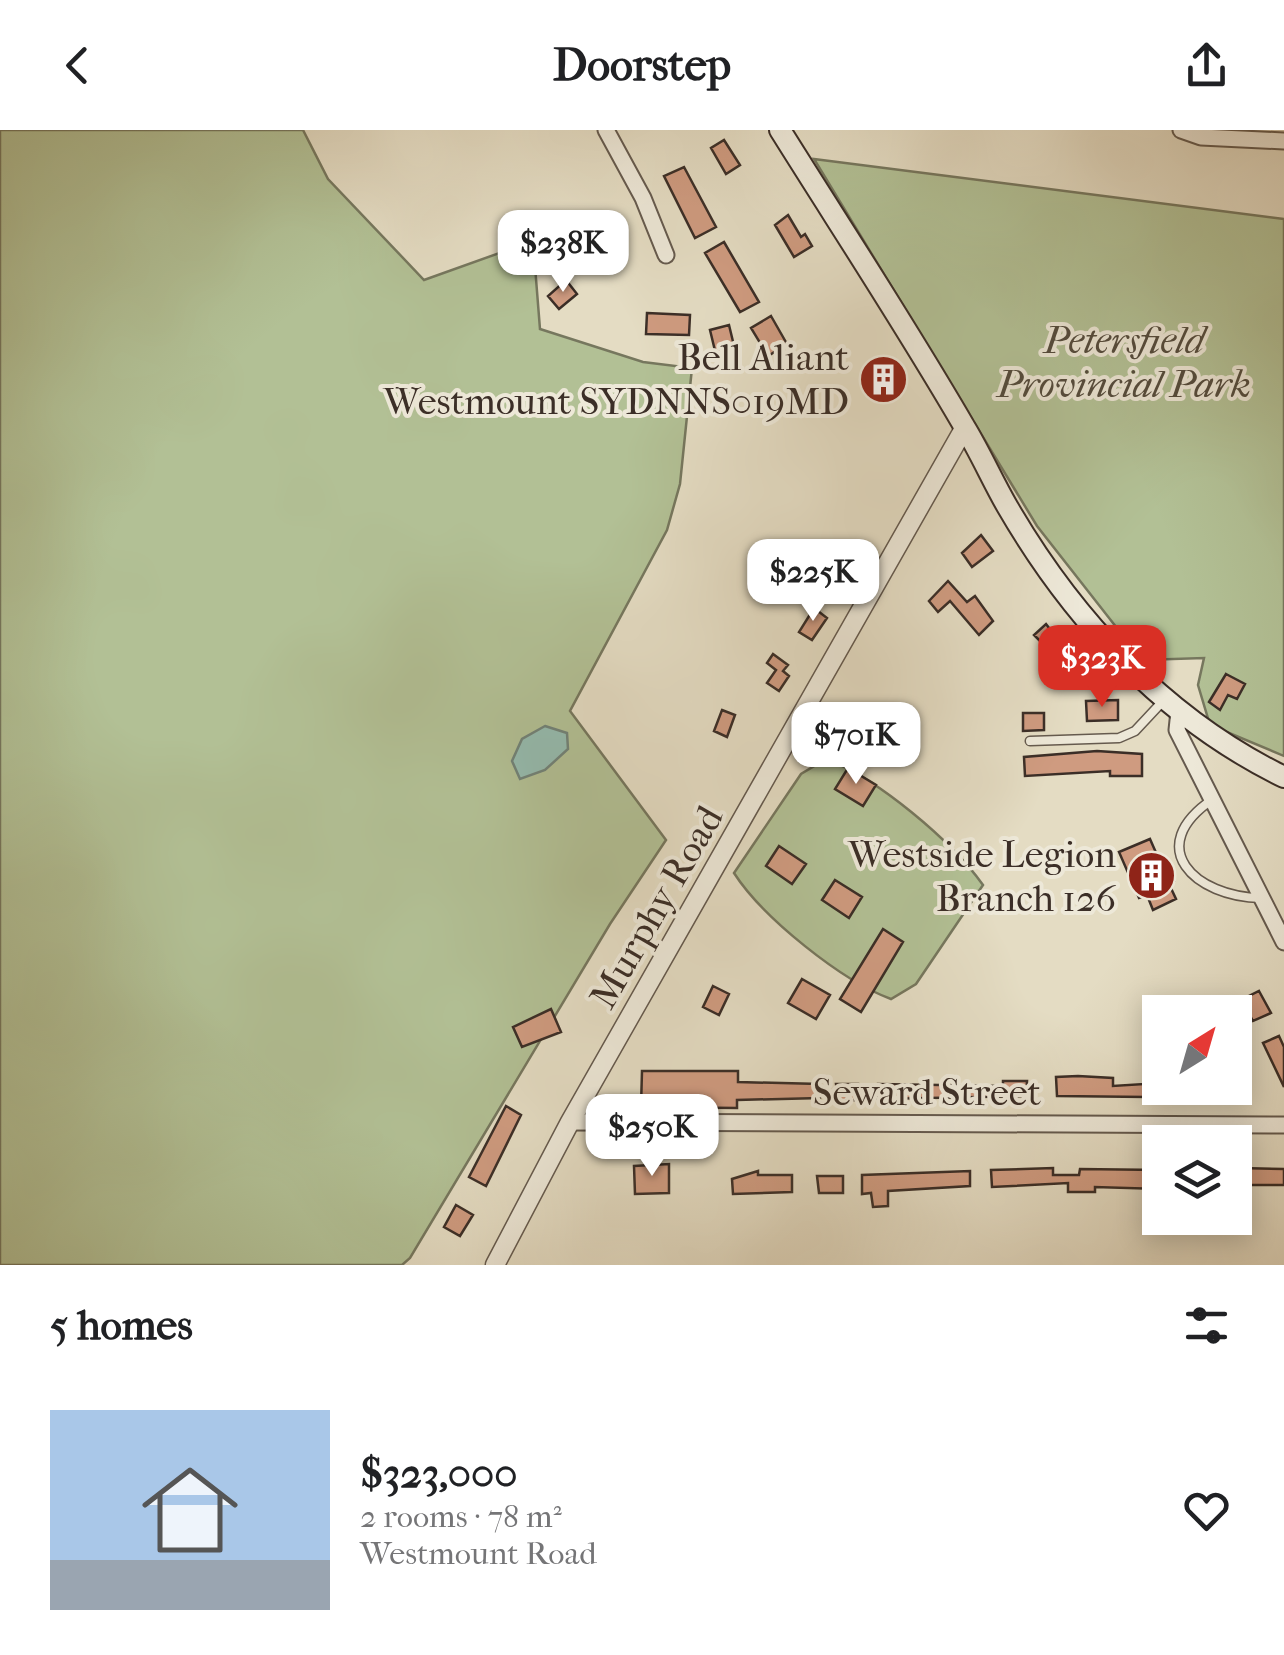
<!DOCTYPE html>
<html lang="en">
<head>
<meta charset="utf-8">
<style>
	:root { --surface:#fff; --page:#f2f2f2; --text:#202124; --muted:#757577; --accent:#d93025 }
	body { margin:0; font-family:"IM FELL French Canon",serif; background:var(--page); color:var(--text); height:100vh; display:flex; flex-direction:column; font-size:38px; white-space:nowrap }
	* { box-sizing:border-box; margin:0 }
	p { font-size:32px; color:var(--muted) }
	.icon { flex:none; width:55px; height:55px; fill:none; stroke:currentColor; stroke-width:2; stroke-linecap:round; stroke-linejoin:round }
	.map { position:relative; height:1135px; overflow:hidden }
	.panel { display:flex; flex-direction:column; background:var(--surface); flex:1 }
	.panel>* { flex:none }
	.needle { width:65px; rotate:37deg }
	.buttons { position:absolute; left:1142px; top:865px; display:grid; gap:20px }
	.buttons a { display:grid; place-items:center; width:110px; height:110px; border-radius:0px; background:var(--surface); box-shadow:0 5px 25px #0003; font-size:50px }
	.price { position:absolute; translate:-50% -85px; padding:0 22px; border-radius:20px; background:#fff; color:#222; font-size:32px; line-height:65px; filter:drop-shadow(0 2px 5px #0008) }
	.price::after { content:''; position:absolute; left:50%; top:60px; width:30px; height:22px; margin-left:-15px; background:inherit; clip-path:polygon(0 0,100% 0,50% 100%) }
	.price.current { background:var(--accent); color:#fff }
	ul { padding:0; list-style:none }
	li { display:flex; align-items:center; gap:30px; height:250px; padding:0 50px }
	li span { display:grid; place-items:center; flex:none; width:280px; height:200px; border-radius:0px; color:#555 }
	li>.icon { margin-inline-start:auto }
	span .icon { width:120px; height:120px; fill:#fffc; stroke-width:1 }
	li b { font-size:42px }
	h2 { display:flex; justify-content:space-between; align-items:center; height:120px; padding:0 50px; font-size:42px }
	header { display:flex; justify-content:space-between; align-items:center; height:130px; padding:0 50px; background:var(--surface); font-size:45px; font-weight:800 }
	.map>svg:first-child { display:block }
	.green { fill:#b2c095; stroke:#76775e; stroke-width:2.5 }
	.water { fill:#95bcb0; stroke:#718379; stroke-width:2.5 }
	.building { fill:#cf9b80; stroke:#3b2e27; stroke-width:2.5 }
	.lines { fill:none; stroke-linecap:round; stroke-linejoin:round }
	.service-casing { stroke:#655a4e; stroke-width:11 }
	.minor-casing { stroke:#655a4e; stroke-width:19 }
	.tertiary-casing { stroke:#655a4e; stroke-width:21 }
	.secondary-casing { stroke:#3b2e27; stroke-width:24 }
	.service { stroke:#ede8d8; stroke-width:8 }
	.minor { stroke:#ede8d8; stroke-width:15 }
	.tertiary { stroke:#ede8d8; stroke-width:18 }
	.secondary { stroke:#ede8d8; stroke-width:20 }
	.labels { text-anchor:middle; stroke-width:8; stroke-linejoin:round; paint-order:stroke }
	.park-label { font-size:38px; font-style:italic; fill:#534b3d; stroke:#ede8d8 }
	.poi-label { font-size:38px; fill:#3b2e27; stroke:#ede8d8; text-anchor:end }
	.street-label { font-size:38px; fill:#3b2e27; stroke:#ede8d8 }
</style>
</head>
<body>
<header><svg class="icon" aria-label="back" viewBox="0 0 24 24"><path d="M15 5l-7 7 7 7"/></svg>Doorstep<svg class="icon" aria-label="share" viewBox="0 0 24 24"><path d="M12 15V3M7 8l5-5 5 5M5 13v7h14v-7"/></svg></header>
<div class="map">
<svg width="1284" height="1135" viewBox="0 0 1284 1135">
	<rect width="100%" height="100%" fill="#e4dcc3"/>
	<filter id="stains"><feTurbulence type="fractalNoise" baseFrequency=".002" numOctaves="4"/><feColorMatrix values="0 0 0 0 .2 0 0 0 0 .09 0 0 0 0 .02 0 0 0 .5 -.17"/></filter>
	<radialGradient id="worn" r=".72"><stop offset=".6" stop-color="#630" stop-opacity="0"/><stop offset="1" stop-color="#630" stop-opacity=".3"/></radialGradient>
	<path class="green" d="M0 0H303L328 49 424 150 533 111 540 199 643 232 692 238 680 354 667 400 570 581 666 710 610 794 410 1128 402 1135H0Z
		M814 29 1284 89V626L1210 595 1198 555 1204 528 1142 530 1037 396Z
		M826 629C877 648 951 710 983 755L916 854 891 869C842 851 763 788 734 743L801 644Z"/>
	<path class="water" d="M545 596 567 603 568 619 545 640 520 649 512 631 522 609Z"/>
	<path class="building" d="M724 10 740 35 726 44 711 18Z
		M684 37 716 97 695 108 664 46Z
		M788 85 801 107 805 104 812 116 794 127 775 95Z
		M609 104 616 112 600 132 590 121Z
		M724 112 759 172 740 182 705 123Z
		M566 150 577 164 559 179 548 166Z
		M647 183 690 185 689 205 646 204Z
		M771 186 787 214 768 226 751 198Z
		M729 195 736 224 717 229 710 200Z
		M981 405 993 421 972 437 962 423Z
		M948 451 967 472 975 466 993 491 979 505 950 471 938 482 929 471Z
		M814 478 827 488 812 510 799 502Z
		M1046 494 1072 528 1053 546 1042 535 1054 525 1034 505Z
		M773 524 788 535 783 541 789 546 779 561 767 553 776 540 767 533Z
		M1226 544 1245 554 1237 569 1228 565 1220 580 1209 572Z
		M1118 570V590L1087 591 1086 571Z
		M854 574 882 592 869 611 842 593Z
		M722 580 735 585 727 607 714 601Z
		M1023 583H1044V600L1023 601Z
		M1097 621 1142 624V646H1110V641L1025 646 1024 627Z
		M848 638 876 655 863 676 835 659Z
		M1150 709 1164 741 1170 739 1174 751 1169 754 1176 769 1153 780 1147 765 1139 768 1119 722Z
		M779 716 806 734 792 754 766 736Z
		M835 750 862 767 849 788 822 770Z
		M883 799 903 812 861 882 840 869Z
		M802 849 830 865 816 889 788 873Z
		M713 856 729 864 719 885 703 877Z
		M1259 861 1271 883 1253 891 1241 870Z
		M551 879 561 902 522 917 513 897Z
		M1279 906 1284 917V957L1263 913Z
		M642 941H738V952L820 954V968L737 970V978L641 977Z
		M1078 946 1113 948V956L1160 953V958H1238V968L1057 966 1056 947Z
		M1003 951H1027L1026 966 877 969 878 954 1003 956Z
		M836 954H858V970L838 971Z
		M506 976 521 985 486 1056 469 1047Z
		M669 1034V1063L635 1064 634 1036Z
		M1053 1038V1045H1079L1080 1039 1160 1040V1059L1095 1057V1062H1068V1053L992 1057 991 1040Z
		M1239 1038 1284 1039V1055H1239Z
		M758 1041V1045H792V1062L733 1064 732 1049Z
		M970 1041V1056L888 1061V1076L873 1077 871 1063 862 1064V1045Z
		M817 1046H843V1063H819Z
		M456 1075 473 1085 460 1106 444 1097Z"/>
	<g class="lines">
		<defs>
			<path id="service" d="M1030 611 1119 608 1135 601 1164 570
				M1213 669C1142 717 1195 767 1261 768"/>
			<path id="minor" d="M606 0 643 68 666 125
				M1181 0 1201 7 1284 11
				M1179 581 1177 600 1284 812
				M570 992 1284 995"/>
			<path id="tertiary" d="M495 1135 570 992 965 297"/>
			<path id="secondary" d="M780 0C842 99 906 196 964 296 980 322 992 350 1007 376 1073 490 1165 589 1284 647"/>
		</defs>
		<use href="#service" class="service-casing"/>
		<use href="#minor" class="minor-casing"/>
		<use href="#tertiary" class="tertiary-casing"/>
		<use href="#secondary" class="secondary-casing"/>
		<use href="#service" class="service"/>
		<use href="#minor" class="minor"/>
		<use href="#tertiary" class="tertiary"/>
		<use href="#secondary" class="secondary"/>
	</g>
	<defs>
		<symbol id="building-disc" viewBox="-11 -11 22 22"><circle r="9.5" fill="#8f2418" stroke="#ede8d8"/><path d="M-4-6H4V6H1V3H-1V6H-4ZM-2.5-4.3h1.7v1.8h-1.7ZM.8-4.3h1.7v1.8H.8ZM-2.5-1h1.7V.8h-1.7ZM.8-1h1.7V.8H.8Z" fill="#fff"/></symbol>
	</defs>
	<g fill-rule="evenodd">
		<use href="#building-disc" x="856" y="222" width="55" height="55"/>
		<use href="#building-disc" x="1124" y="718" width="55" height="55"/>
	</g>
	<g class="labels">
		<g class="park-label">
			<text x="1124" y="223">Petersfield<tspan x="1124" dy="44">Provincial Park</tspan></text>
		</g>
		<g class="poi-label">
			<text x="849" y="240">Bell Aliant<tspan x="849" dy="44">Westmount SYDNNS019MD</tspan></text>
			<text x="1116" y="737">Westside Legion<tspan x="1116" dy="44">Branch 126</tspan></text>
		</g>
		<g class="street-label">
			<text transform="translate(656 777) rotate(-60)" y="13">Murphy Road</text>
			<text x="927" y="975">Seward Street</text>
		</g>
	</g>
	<rect width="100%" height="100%" filter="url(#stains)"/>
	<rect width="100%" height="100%" fill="url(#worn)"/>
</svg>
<div class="buttons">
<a><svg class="needle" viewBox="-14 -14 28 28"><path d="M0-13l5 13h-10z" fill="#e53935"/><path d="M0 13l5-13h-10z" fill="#757577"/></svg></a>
<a><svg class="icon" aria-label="layers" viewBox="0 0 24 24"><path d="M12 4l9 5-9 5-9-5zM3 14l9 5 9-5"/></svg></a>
</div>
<b class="price" style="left:563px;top:165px">$238K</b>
<b class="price" style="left:813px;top:494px">$225K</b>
<b class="price current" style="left:1102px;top:580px">$323K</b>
<b class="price" style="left:856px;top:657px">$701K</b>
<b class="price" style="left:652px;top:1049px">$250K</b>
</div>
<section class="panel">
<h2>5 homes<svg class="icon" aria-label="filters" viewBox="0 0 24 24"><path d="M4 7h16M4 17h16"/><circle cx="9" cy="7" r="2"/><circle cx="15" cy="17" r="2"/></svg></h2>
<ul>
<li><span style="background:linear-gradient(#a9c7e8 75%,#9aa5b1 0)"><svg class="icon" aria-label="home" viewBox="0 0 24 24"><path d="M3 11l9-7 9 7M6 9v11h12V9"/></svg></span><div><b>$323,000</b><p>2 rooms · 78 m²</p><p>Westmount Road</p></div><svg class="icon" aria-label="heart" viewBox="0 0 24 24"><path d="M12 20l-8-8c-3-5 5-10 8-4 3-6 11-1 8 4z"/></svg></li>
</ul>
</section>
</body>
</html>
